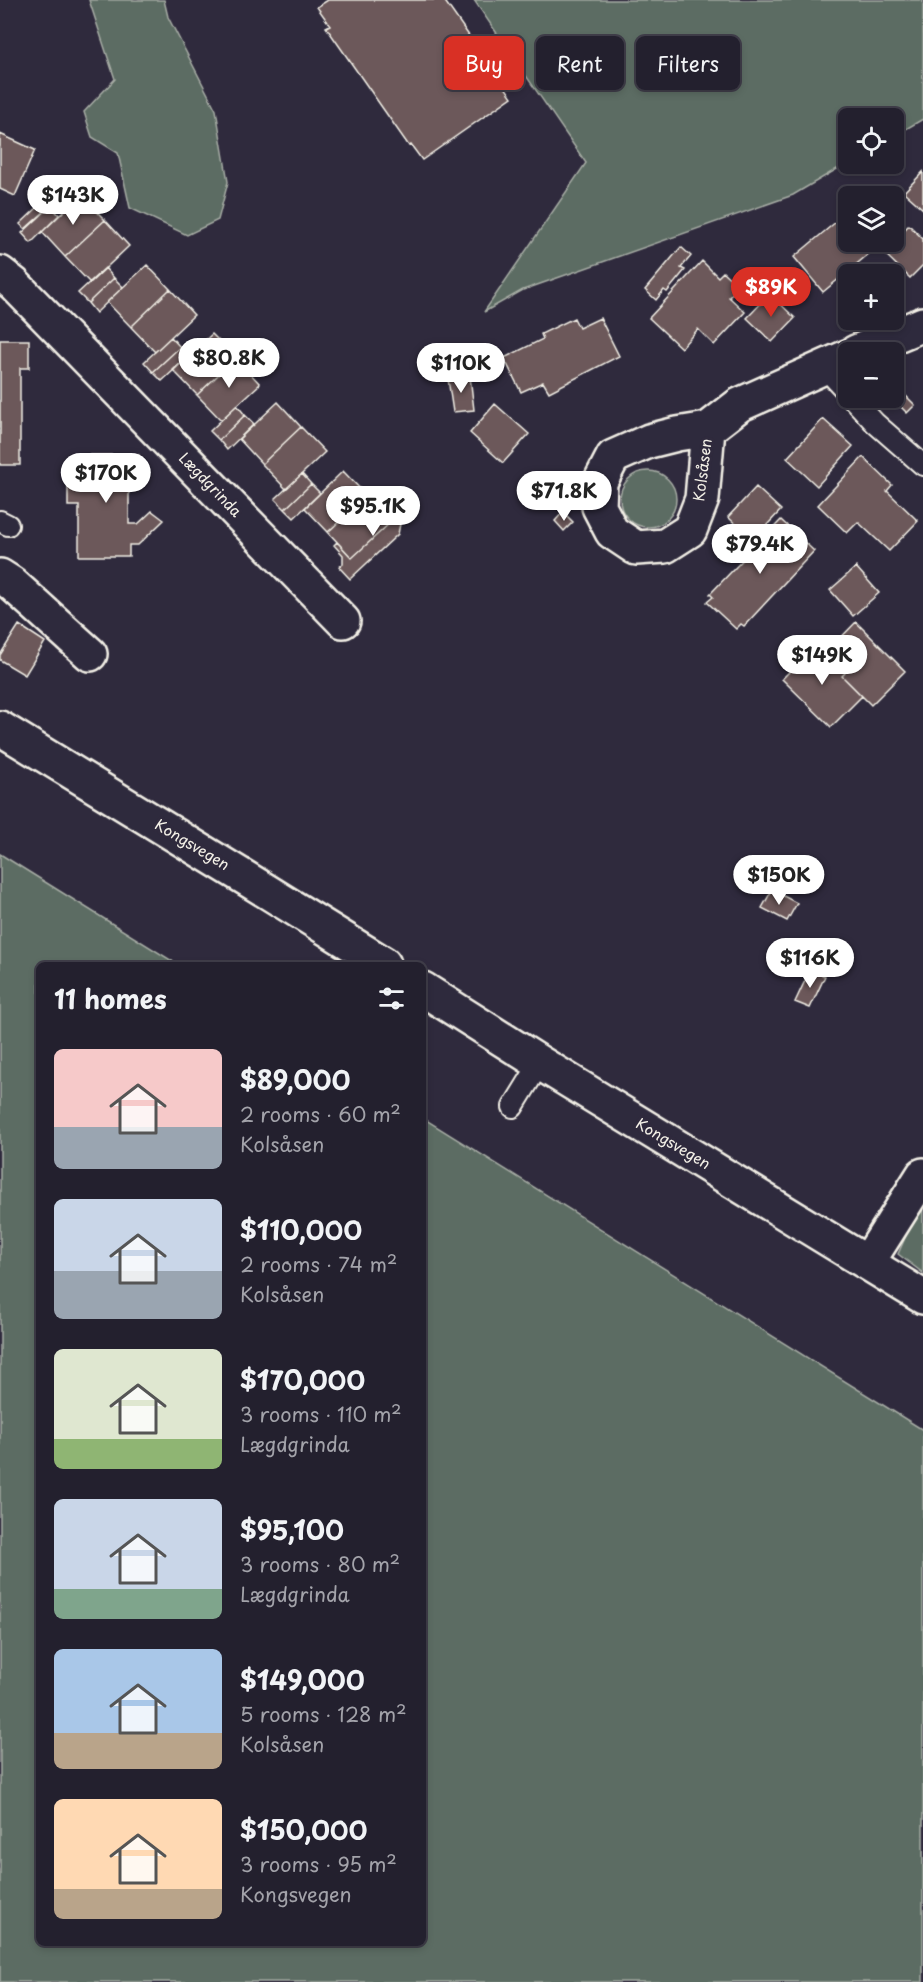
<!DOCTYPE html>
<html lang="en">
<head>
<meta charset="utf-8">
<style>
	:root { --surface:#23202e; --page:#2b2836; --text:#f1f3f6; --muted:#a3a3aa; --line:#403e4a; --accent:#d93025 }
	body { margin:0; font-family:"Playpen Sans",sans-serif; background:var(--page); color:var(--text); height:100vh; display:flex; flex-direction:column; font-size:22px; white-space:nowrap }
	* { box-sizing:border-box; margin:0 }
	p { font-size:20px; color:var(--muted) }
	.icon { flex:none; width:33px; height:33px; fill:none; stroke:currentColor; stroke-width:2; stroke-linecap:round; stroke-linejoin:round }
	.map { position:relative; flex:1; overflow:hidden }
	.details { position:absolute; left:36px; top:962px; width:390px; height:984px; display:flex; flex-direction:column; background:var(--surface); border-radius:9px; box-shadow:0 3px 9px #0003,0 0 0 2px var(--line) }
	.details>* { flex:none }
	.hud { position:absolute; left:444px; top:36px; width:388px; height:54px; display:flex; gap:12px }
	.fabs { position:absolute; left:838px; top:108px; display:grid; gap:12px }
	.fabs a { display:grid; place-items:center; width:66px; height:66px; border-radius:9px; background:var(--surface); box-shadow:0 3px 9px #0003,0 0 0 2px var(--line); font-size:30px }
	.price { position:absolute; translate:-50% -51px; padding:0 14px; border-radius:21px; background:#fff; color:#222; font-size:20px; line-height:39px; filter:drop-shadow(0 2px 3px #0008) }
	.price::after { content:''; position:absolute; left:50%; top:36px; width:18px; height:14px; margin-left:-9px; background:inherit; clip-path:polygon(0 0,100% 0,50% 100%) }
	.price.selected { background:var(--accent); color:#fff }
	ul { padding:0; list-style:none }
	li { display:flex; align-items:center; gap:18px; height:150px; padding:0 18px }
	li span { display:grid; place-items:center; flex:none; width:168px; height:120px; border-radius:9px; color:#555 }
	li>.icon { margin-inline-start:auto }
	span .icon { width:72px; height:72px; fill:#fffc; stroke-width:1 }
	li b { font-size:26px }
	h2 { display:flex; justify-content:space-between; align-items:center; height:72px; padding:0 18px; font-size:26px }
	.tag { padding:0 21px; border-radius:9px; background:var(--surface); box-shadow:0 3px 9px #0003,0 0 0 2px var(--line); font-size:21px; line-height:54px }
	.tag.selected { background:var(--accent); color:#fff }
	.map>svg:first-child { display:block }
	.green { fill:#5c6c63; stroke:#a8aea6; stroke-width:1.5 }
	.building { fill:#6c595a; stroke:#f4f1e8; stroke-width:1.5 }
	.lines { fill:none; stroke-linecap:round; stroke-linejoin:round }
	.service-casing { stroke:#f4f1e8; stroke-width:24 }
	.minor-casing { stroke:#f4f1e8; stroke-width:38 }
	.secondary-casing { stroke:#f4f1e8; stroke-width:38 }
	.service { stroke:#2f2a3d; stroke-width:20 }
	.minor { stroke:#2f2a3d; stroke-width:33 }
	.secondary { stroke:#2f2a3d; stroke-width:33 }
	.labels { text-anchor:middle; stroke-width:6; stroke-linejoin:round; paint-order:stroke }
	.street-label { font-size:15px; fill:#f4f1e8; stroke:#2f2a3d }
</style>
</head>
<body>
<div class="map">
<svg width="923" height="1982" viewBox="0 0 923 1982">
	<rect width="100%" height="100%" fill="#2f2a3d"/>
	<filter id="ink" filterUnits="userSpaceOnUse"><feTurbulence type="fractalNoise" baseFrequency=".0167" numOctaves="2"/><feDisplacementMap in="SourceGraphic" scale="12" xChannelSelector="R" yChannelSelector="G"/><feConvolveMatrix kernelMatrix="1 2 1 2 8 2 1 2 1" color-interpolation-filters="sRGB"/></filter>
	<g filter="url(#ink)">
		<path class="green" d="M89 0H164L168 17 216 110 228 182 218 220 187 235 130 208 118 153 92 137 84 112 115 79Z
			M474 0H923V119L894 136V118H849V162L793 195 523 290 484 312 586 163Z
			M620 499a28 28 0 1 1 56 0a28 28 0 1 1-56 0Z
			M0 854 177 964H39V1942H423V1118L923 1430V1982H0Z
			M923 1197V1273L898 1254Z"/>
		<path class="building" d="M328 0H444L512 97 422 160 411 145 409 146 326 27 330 25 317 7Z
			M0 134 35 150 15 196 0 189Z
			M923 172V209L904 192Z
			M81 195 105 220 65 257 42 232Z
			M39 206 44 212 25 229 20 224Z
			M51 206 59 215 31 243 22 233Z
			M849 211V242H883L823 292 794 257Z
			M105 220 129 246 90 283 65 257Z
			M909 225 923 239V265L910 278 883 252Z
			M681 247 691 256 681 268 685 270 667 292 664 290 656 300 645 290Z
			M702 261 718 277 723 272 739 287 729 297 745 312 714 345 698 329 681 348 649 318Z
			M147 265 170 289 131 327 107 302Z
			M105 268 114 278 88 303 78 293Z
			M114 278 123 287 96 313 88 303Z
			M170 289 194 315 155 352 131 327Z
			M770 294 795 318 772 342 747 318Z
			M574 318 579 328 600 318 619 356 549 392 543 382 521 392 504 358 543 339 541 334Z
			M212 334 236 358 197 395 173 370Z
			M171 337 180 347 153 372 144 362Z
			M0 340H29V368H20V465H0Z
			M180 347 189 356 162 381 153 372Z
			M236 358 260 384 221 420 197 395Z
			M470 376 474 410 453 412 448 379Z
			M905 395 915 405 907 413 897 403Z
			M278 402 301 427 262 464 239 439Z
			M495 404 529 434 503 463 470 433Z
			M237 405 245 415 219 440 210 431Z
			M245 415 254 424 227 450 219 440Z
			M823 419 853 446 817 486 787 458Z
			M301 427 325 452 286 489 262 464Z
			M79 455H139V483H129V524H138L152 511 164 520 138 545H129V556H79V506H68V457H79Z
			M863 457 892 485 887 491 918 521 889 551 858 522 847 533 818 505Z
			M343 471 367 496 328 532 305 508Z
			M302 474 311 484 285 509 275 499Z
			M311 484 320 493 294 518 285 509Z
			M756 487 781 510 753 540 728 517Z
			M377 488 402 514 398 534 350 579 339 567 343 564V555L334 545 337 542 352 558 391 522 367 496Z
			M367 496 391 522 352 558 328 532Z
			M563 512 573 522 564 531 555 521Z
			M781 520 814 551 744 626 741 624 736 629 707 602 713 597 710 594Z
			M856 567 879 593 853 616 830 590Z
			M856 622 905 671 871 705 842 676 845 673 825 654Z
			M19 625 45 642 25 675 0 660V655Z
			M816 645 845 673 842 676 862 696 831 727 782 679Z
			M772 890 797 903 787 921 762 908Z
			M810 970 825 976 810 1008 795 1002Z"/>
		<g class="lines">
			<defs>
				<path id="service" d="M824 367 849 394
					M852 398 875 423 923 465
					M0 521 8 525
					M513 1107 540 1063"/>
				<path id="minor" d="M0 273 14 284 343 621
					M856 352 923 324
					M708 429 702 499 690 530 665 546 636 548 612 532 599 507 600 482 613 457 649 441 677 434 708 429 739 405 849 356
					M0 576 11 583 90 654
					M868 1262 923 1175"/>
				<path id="secondary" d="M0 728 247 879 384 964
					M423 989 540 1063 923 1297"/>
			</defs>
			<use href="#service" class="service-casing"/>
			<use href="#minor" class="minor-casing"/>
			<use href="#secondary" class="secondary-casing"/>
			<use href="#service" class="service"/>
			<use href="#minor" class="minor"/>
			<use href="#secondary" class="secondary"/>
		</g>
	</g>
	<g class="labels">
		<g class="street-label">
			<text transform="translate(703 470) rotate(-83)" y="5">Kolsåsen</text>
			<text transform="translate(210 485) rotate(46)" y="5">Lægdgrinda</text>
			<text transform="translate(192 845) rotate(31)" y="5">Kongsvegen</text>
			<text transform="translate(673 1144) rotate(31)" y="5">Kongsvegen</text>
		</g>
	</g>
</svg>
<div class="fabs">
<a><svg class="icon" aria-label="locate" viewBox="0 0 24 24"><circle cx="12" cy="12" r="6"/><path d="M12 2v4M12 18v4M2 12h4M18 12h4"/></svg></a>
<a><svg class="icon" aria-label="layers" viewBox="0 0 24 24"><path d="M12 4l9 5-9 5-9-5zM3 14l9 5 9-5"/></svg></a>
<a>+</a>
<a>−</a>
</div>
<b class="price" style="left:73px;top:226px">$143K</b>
<b class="price selected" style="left:771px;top:318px">$89K</b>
<b class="price" style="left:229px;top:389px">$80.8K</b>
<b class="price" style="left:461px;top:394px">$110K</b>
<b class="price" style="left:106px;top:504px">$170K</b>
<b class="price" style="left:564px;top:522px">$71.8K</b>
<b class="price" style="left:373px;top:537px">$95.1K</b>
<b class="price" style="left:760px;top:575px">$79.4K</b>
<b class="price" style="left:822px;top:686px">$149K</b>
<b class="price" style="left:779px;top:906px">$150K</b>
<b class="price" style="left:810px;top:989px">$116K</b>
<div class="hud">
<a class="tag selected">Buy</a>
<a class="tag">Rent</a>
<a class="tag">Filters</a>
</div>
<section class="details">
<h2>11 homes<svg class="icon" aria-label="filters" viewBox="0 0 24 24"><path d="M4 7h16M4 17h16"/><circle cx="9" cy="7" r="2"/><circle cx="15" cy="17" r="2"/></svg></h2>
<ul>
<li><span style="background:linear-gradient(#f6c9c9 65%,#9aa5b1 0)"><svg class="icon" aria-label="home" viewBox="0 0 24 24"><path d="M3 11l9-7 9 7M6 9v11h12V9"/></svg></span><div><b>$89,000</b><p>2 rooms · 60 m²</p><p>Kolsåsen</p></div></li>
<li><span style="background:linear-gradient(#c9d6e8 60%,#9aa5b1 0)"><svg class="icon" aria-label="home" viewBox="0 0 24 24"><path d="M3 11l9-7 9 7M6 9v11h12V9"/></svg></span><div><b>$110,000</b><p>2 rooms · 74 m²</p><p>Kolsåsen</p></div></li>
<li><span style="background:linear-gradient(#dfe7d0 75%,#8fb573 0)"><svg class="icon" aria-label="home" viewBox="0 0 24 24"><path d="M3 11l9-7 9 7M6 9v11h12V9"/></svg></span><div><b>$170,000</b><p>3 rooms · 110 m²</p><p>Lægdgrinda</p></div></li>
<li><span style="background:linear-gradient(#c9d6e8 75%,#7fa58c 0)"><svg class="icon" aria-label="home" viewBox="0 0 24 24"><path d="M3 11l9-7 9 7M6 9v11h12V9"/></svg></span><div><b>$95,100</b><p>3 rooms · 80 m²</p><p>Lægdgrinda</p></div></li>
<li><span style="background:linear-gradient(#a9c7e8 70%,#b9a48a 0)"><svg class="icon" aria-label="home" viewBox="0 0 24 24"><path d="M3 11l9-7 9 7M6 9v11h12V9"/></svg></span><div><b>$149,000</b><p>5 rooms · 128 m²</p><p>Kolsåsen</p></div></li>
<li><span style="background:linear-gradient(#ffd9b3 75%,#b9a48a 0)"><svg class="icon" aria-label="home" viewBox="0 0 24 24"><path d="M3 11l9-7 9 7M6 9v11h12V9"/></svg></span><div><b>$150,000</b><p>3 rooms · 95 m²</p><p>Kongsvegen</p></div></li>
</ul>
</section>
</div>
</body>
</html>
